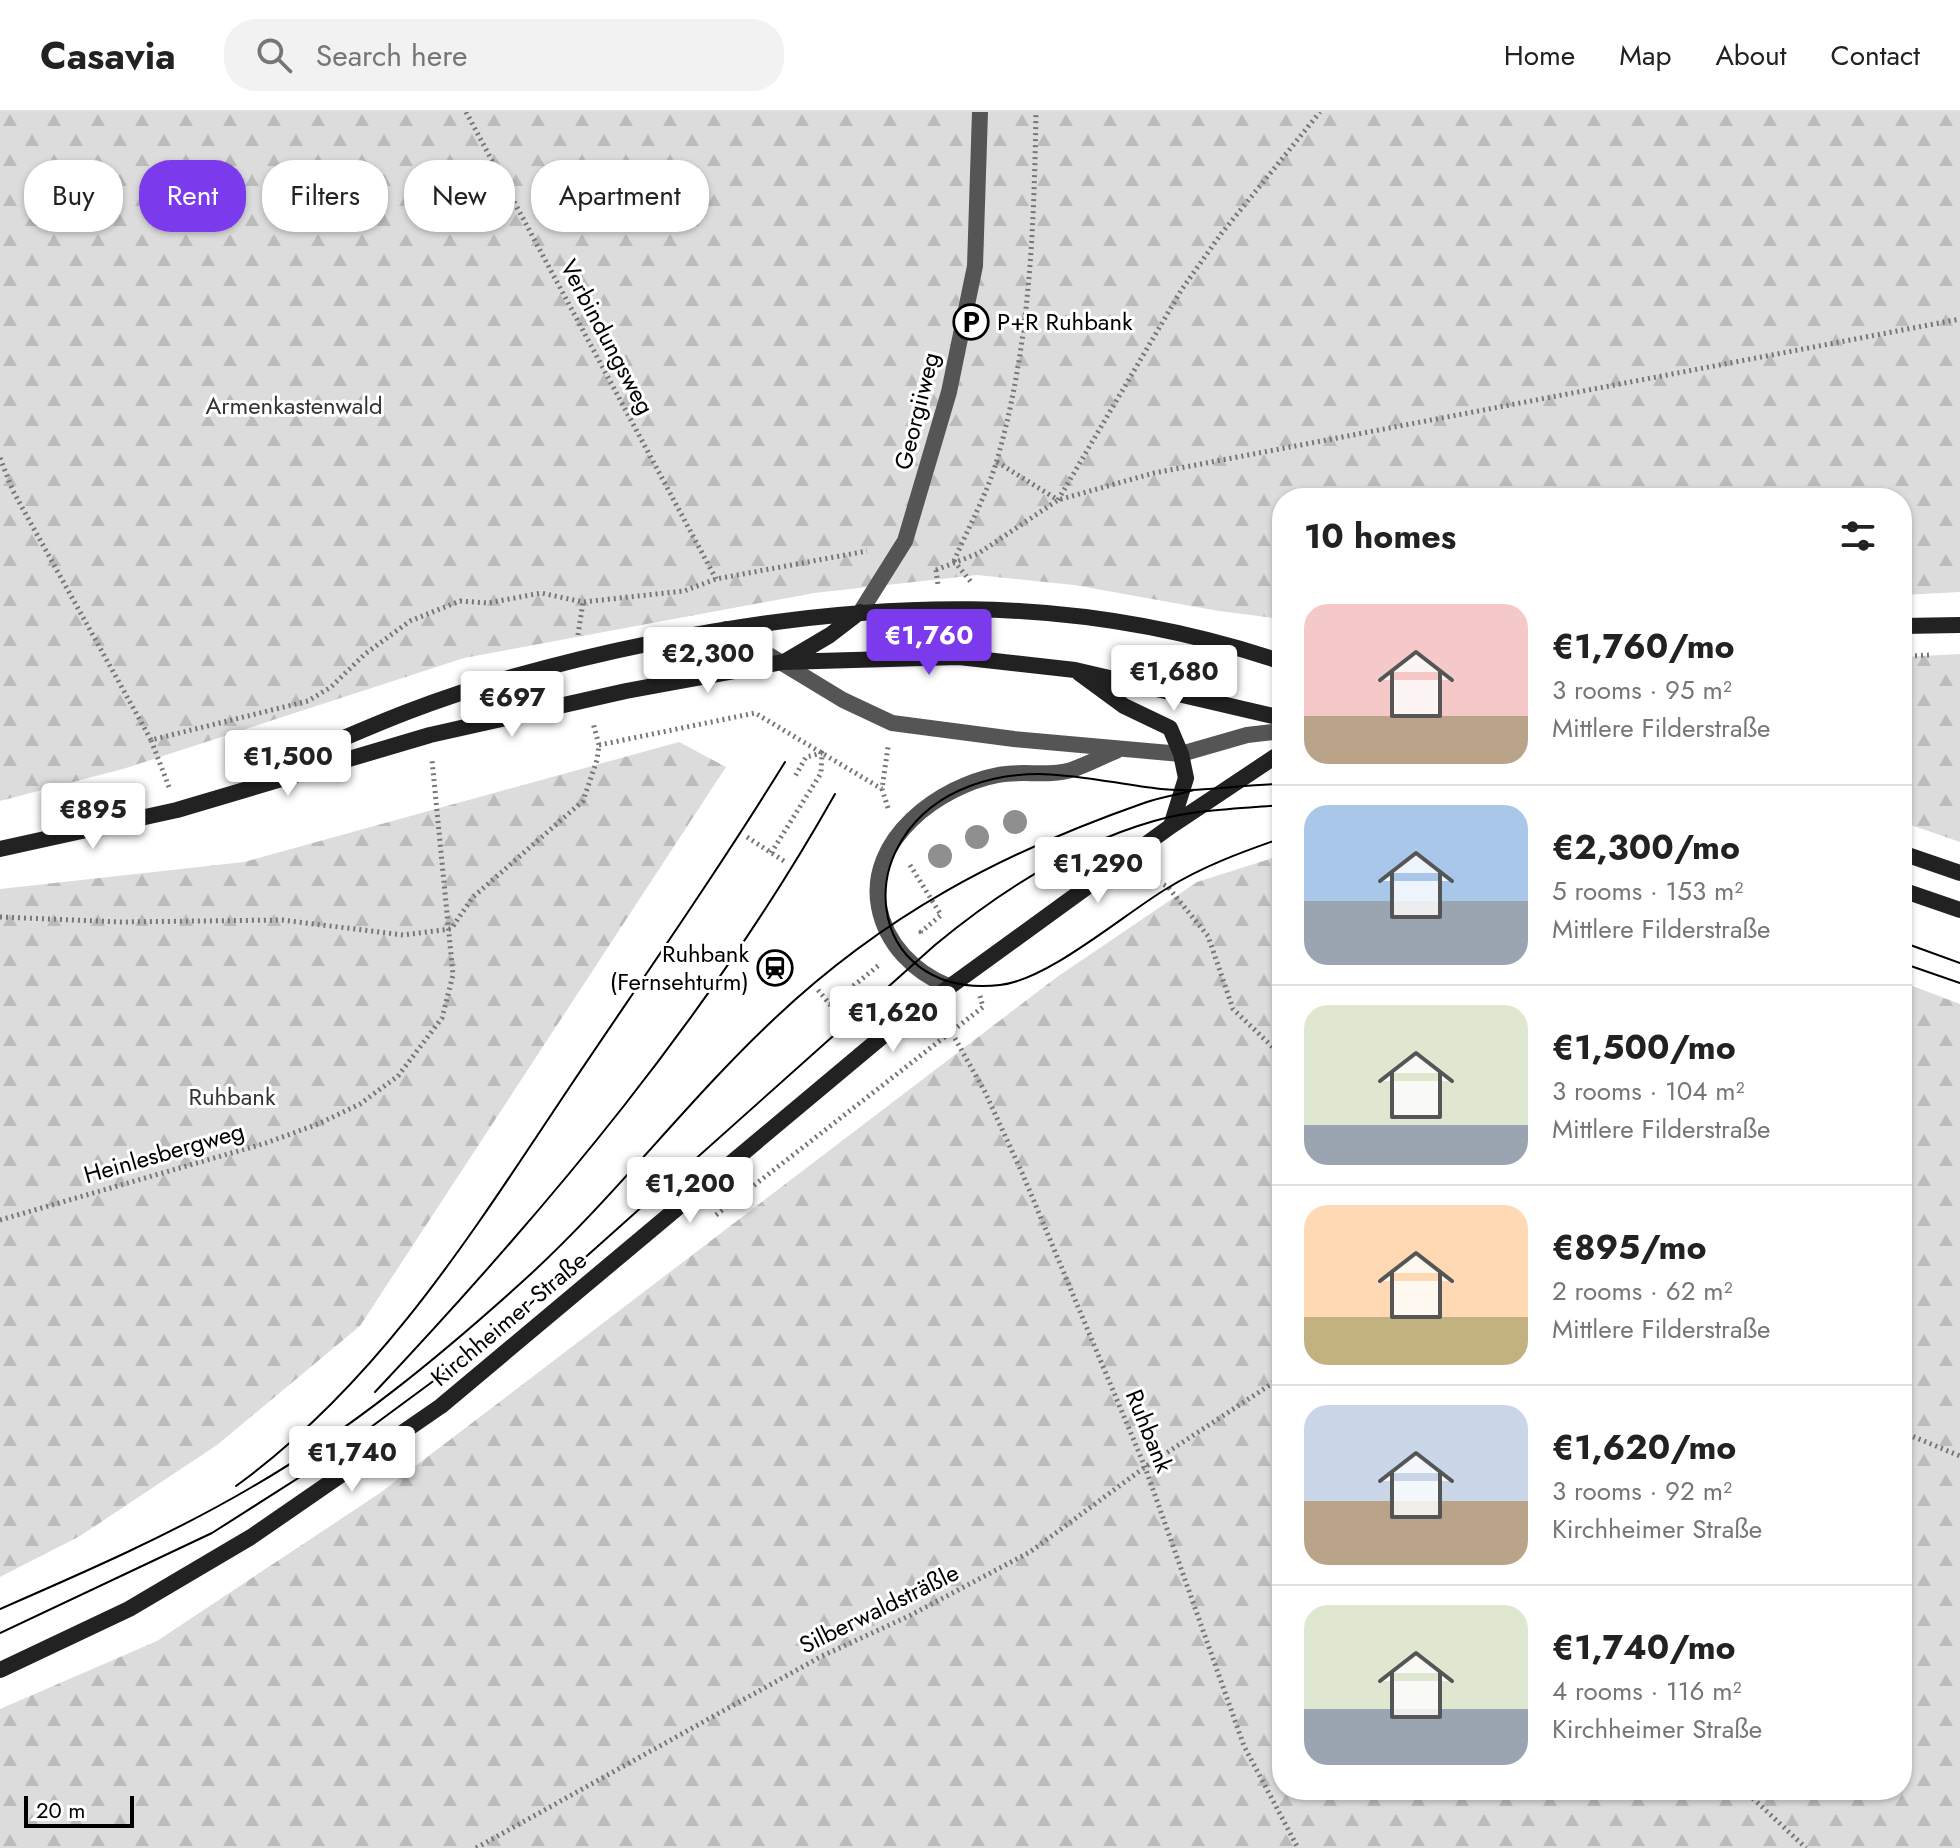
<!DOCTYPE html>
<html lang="en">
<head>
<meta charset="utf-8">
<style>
	:root { --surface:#fff; --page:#f2f2f2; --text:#222; --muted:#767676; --line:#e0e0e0; --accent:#7c3aed }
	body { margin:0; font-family:Jost,sans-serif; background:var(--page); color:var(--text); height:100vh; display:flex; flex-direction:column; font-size:30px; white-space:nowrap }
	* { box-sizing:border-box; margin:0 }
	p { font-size:26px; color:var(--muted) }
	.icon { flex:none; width:44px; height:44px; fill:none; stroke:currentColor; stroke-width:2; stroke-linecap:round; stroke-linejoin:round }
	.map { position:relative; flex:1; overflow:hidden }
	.side { position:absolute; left:1272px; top:376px; width:640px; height:1312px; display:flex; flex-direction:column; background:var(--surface); border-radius:32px; box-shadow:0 2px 6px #0004 }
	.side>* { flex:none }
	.guide { position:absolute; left:24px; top:48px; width:760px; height:72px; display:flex; gap:16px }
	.scale { position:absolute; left:24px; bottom:20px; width:110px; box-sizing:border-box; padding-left:8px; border:4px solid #000; border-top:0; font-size:22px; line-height:28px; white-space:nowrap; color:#000; -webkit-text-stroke:6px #fff; paint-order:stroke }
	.price { position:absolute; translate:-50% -68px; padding:0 18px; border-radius:8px; background:#fff; color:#222; font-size:26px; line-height:52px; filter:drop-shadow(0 2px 4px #0008) }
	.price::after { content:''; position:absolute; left:50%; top:48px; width:24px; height:18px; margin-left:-12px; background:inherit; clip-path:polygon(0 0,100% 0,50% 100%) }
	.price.selected { background:var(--accent); color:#fff }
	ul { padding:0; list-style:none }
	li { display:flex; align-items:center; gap:24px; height:200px; padding:0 32px }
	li+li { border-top:2px solid var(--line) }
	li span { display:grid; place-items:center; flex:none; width:224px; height:160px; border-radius:24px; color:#555 }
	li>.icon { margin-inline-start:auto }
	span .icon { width:96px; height:96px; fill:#fffc; stroke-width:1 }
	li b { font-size:34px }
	h2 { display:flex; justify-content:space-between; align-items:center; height:96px; padding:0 32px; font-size:34px }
	.tag { padding:0 28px; border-radius:32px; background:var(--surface); box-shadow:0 2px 6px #0004; font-size:28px; line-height:72px }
	.tag.selected { background:var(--accent); color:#fff }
	header { display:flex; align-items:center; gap:48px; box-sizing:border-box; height:112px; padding:0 40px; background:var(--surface); border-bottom:2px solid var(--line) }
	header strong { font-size:38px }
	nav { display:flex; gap:44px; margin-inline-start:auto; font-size:28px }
	.search { width:560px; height:72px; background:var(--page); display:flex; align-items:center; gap:20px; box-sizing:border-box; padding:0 28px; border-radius:32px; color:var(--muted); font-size:30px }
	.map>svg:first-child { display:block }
	.forest { fill:url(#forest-firs) }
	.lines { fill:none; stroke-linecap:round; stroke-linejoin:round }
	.path { stroke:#777; stroke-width:5; stroke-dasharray:2 4; stroke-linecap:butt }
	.lane { stroke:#555; stroke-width:16 }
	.street { stroke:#555; stroke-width:16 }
	.secondary { stroke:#222; stroke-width:16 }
	.tram { stroke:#000; stroke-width:2 }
	.tree { fill:#8f8f8f }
	.labels { text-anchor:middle; stroke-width:6; stroke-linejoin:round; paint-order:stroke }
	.poi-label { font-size:24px; fill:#000; stroke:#fff; text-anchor:start }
	.street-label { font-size:24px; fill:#000; stroke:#fff }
	.park-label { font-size:24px; fill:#333; stroke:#fff }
</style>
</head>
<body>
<header>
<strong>Casavia</strong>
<div class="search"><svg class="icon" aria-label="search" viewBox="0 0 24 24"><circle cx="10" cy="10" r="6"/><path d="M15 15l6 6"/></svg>Search here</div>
<nav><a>Home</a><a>Map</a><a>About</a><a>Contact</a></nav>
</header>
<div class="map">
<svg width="1960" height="1736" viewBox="0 0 1960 1736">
	<defs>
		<pattern id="forest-firs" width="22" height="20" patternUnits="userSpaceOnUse" patternTransform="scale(2)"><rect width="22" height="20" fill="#dcdcdc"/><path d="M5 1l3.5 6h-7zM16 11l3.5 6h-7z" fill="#bbb"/></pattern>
	</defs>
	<rect width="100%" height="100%" fill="#fff"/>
	<path class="forest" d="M0 0H1960V480L1902 483V386H1282V507L1219 499 1074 473 977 463 814 481 464 546 123 657 0 689Z
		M1960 542V730L1902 710V545Z
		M679 630 726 655 360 1214 217 1333 80 1424 0 1465V777L244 750Z
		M1282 743V1678H1902V870L1960 892V1736H0V1597L157 1529 380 1381 1057 865 1197 770Z"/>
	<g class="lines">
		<path class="path" d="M466 0 716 467
			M0 346 13 379 151 628
			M997 350 1058 388
			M1058 388 1182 177 1221 122 1320 0
			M954 449C968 416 987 382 997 348 1030 234 1034 117 1036 0
			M954 449 971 470
			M936 458 938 473
			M936 458 979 441 1058 388 1154 361 1960 207
			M578 523 583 490
			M1909 544 1931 543
			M599 633 755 601 882 677
			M169 675 151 628 308 589 331 575 365 542 410 509 460 489 488 491 541 481 583 490 684 479 716 467 867 439
			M888 696 882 677 888 635
			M747 725 787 751
			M771 741 821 661 822 641 806 645 794 666
			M910 753 941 803 921 820 924 823
			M1148 764 1168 775 1208 824 1233 897 1282 944
			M0 805 121 810 282 808 403 823 451 817 473 785 583 689 597 648 599 633 593 611
			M818 878 842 907
			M830 893 879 853
			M952 921 985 980 1023 1063 1145 1355 1244 1634 1298 1736
			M716 1103 983 895 980 884
			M0 1108 266 1031 318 1012 360 992 398 964 442 906 453 863 432 648
			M1902 1320 1960 1344
			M1744 1678 1806 1736
			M476 1736 822 1544 909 1504 1030 1440 1145 1355 1282 1265"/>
		<path class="lane" d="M726 517 843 588 892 611 1014 627 1181 642 1247 623 1282 619
			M948 874C914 860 886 832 879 795 866 727 940 674 998 663 1021 658 1049 665 1071 658 1086 653 1101 645 1116 639"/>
		<path class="street" d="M861 499 905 429 949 280 975 154 980 0"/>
		<path class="secondary" d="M1902 514 1960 513
			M786 549 830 523 860 500
			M1079 561 1124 594 1170 616 1181 642 1186 666 1171 714
			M252 666C303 644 355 620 407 600 487 569 573 547 657 530 872 487 1071 479 1282 550
			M0 737 177 698 430 623 626 579 783 550 959 545 1075 558 1282 606
			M1902 741 1960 761
			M1902 778 1960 798
			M0 1558 129 1497 251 1425 441 1294 890 918 1171 714 1282 640"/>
		<path class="tram" d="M1282 672C1242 672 1202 681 1161 677 1096 670 1037 649 970 674 845 721 862 888 1000 873 1048 868 1123 803 1166 777 1203 754 1242 740 1282 726
			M1902 830 1960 851
			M1902 851 1960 871
			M375 1280C548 1096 711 902 835 682
			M236 1374C380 1270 474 1118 571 973 643 866 717 760 785 650
			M0 1497C85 1460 172 1422 252 1375 349 1319 439 1245 522 1170 612 1089 684 992 772 909 882 804 1001 741 1144 691 1160 685 1177 683 1194 678
			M0 1521 212 1421 325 1349 470 1242 579 1151 935 833C999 780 1073 732 1154 709 1195 697 1240 697 1282 693"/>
	</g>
	<g class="tree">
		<circle cx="1015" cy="710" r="12"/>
		<circle cx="977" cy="725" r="12"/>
		<circle cx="940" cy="744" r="12"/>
	</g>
	<defs>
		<symbol id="parking-ring" viewBox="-11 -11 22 22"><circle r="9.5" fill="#fff" stroke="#000" stroke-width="1.5"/><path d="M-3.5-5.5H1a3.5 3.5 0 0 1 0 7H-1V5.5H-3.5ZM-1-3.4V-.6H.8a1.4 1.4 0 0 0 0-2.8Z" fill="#000"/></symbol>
		<symbol id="station-ring" viewBox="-11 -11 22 22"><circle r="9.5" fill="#fff" stroke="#000" stroke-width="1.5"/><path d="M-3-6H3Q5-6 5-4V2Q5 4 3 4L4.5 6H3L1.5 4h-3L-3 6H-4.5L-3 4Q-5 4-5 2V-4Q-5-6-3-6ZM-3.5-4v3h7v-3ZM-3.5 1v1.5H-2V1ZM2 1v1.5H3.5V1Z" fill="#000"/></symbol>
	</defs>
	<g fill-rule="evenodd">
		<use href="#parking-ring" x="951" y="190" width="40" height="40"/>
		<use href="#station-ring" x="755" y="836" width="40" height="40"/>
	</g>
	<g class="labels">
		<g class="poi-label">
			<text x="997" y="218">P+R Ruhbank</text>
			<text x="749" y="850" text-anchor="end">Ruhbank<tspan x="749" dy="28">(Fernsehturm)</tspan></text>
		</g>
		<g class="street-label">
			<text transform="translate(607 225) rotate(62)" y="8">Verbindungsweg</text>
			<text transform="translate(917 299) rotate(-76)" y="8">Georgiiweg</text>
			<text transform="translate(164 1041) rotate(-16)" y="8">Heinlesbergweg</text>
			<text transform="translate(509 1207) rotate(-40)" y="8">Kirchheimer Straße</text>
			<text transform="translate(1149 1319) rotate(68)" y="8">Ruhbank</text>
			<text transform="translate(879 1497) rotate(-26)" y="8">Silberwaldsträßle</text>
		</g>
		<g class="park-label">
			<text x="294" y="302">Armenkastenwald</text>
			<text x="232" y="993">Ruhbank</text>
		</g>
	</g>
</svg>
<div class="scale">20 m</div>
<b class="price selected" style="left:929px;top:565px">€1,760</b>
<b class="price" style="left:708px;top:583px">€2,300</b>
<b class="price" style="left:1174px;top:601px">€1,680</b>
<b class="price" style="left:512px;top:627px">€697</b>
<b class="price" style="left:288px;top:686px">€1,500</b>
<b class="price" style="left:93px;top:739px">€895</b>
<b class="price" style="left:1098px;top:793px">€1,290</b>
<b class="price" style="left:893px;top:942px">€1,620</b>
<b class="price" style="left:690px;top:1113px">€1,200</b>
<b class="price" style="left:352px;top:1382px">€1,740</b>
<div class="guide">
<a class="tag">Buy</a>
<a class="tag selected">Rent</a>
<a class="tag">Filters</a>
<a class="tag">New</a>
<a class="tag">Apartment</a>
</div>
<section class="side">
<h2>10 homes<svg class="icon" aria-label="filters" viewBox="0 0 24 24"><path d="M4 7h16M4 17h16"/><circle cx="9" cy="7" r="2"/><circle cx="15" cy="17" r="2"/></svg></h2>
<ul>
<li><span style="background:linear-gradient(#f6c9c9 70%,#b9a48a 0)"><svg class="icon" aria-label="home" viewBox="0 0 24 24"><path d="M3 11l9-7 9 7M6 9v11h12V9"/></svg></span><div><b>€1,760/mo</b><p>3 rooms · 95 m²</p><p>Mittlere Filderstraße</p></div></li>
<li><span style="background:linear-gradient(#a9c7e8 60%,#9aa5b1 0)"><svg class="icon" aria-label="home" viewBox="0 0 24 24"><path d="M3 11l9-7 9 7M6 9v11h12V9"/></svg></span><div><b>€2,300/mo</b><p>5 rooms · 153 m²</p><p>Mittlere Filderstraße</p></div></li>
<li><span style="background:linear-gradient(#dfe7d0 75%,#9aa5b1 0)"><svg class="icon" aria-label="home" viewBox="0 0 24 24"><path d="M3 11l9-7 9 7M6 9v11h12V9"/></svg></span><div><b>€1,500/mo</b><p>3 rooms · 104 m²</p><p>Mittlere Filderstraße</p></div></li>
<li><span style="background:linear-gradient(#ffd9b3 70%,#c2b280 0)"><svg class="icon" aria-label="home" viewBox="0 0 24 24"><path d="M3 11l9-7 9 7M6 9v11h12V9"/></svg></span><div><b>€895/mo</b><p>2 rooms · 62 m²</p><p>Mittlere Filderstraße</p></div></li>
<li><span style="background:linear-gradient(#c9d6e8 60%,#b9a48a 0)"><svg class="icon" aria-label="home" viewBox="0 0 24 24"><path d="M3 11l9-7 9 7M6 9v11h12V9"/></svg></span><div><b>€1,620/mo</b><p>3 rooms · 92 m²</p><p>Kirchheimer Straße</p></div></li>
<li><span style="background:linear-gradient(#dfe7d0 65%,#9aa5b1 0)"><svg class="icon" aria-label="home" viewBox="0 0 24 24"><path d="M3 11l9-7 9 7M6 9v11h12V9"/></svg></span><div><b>€1,740/mo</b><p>4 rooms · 116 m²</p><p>Kirchheimer Straße</p></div></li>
</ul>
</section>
</div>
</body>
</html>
